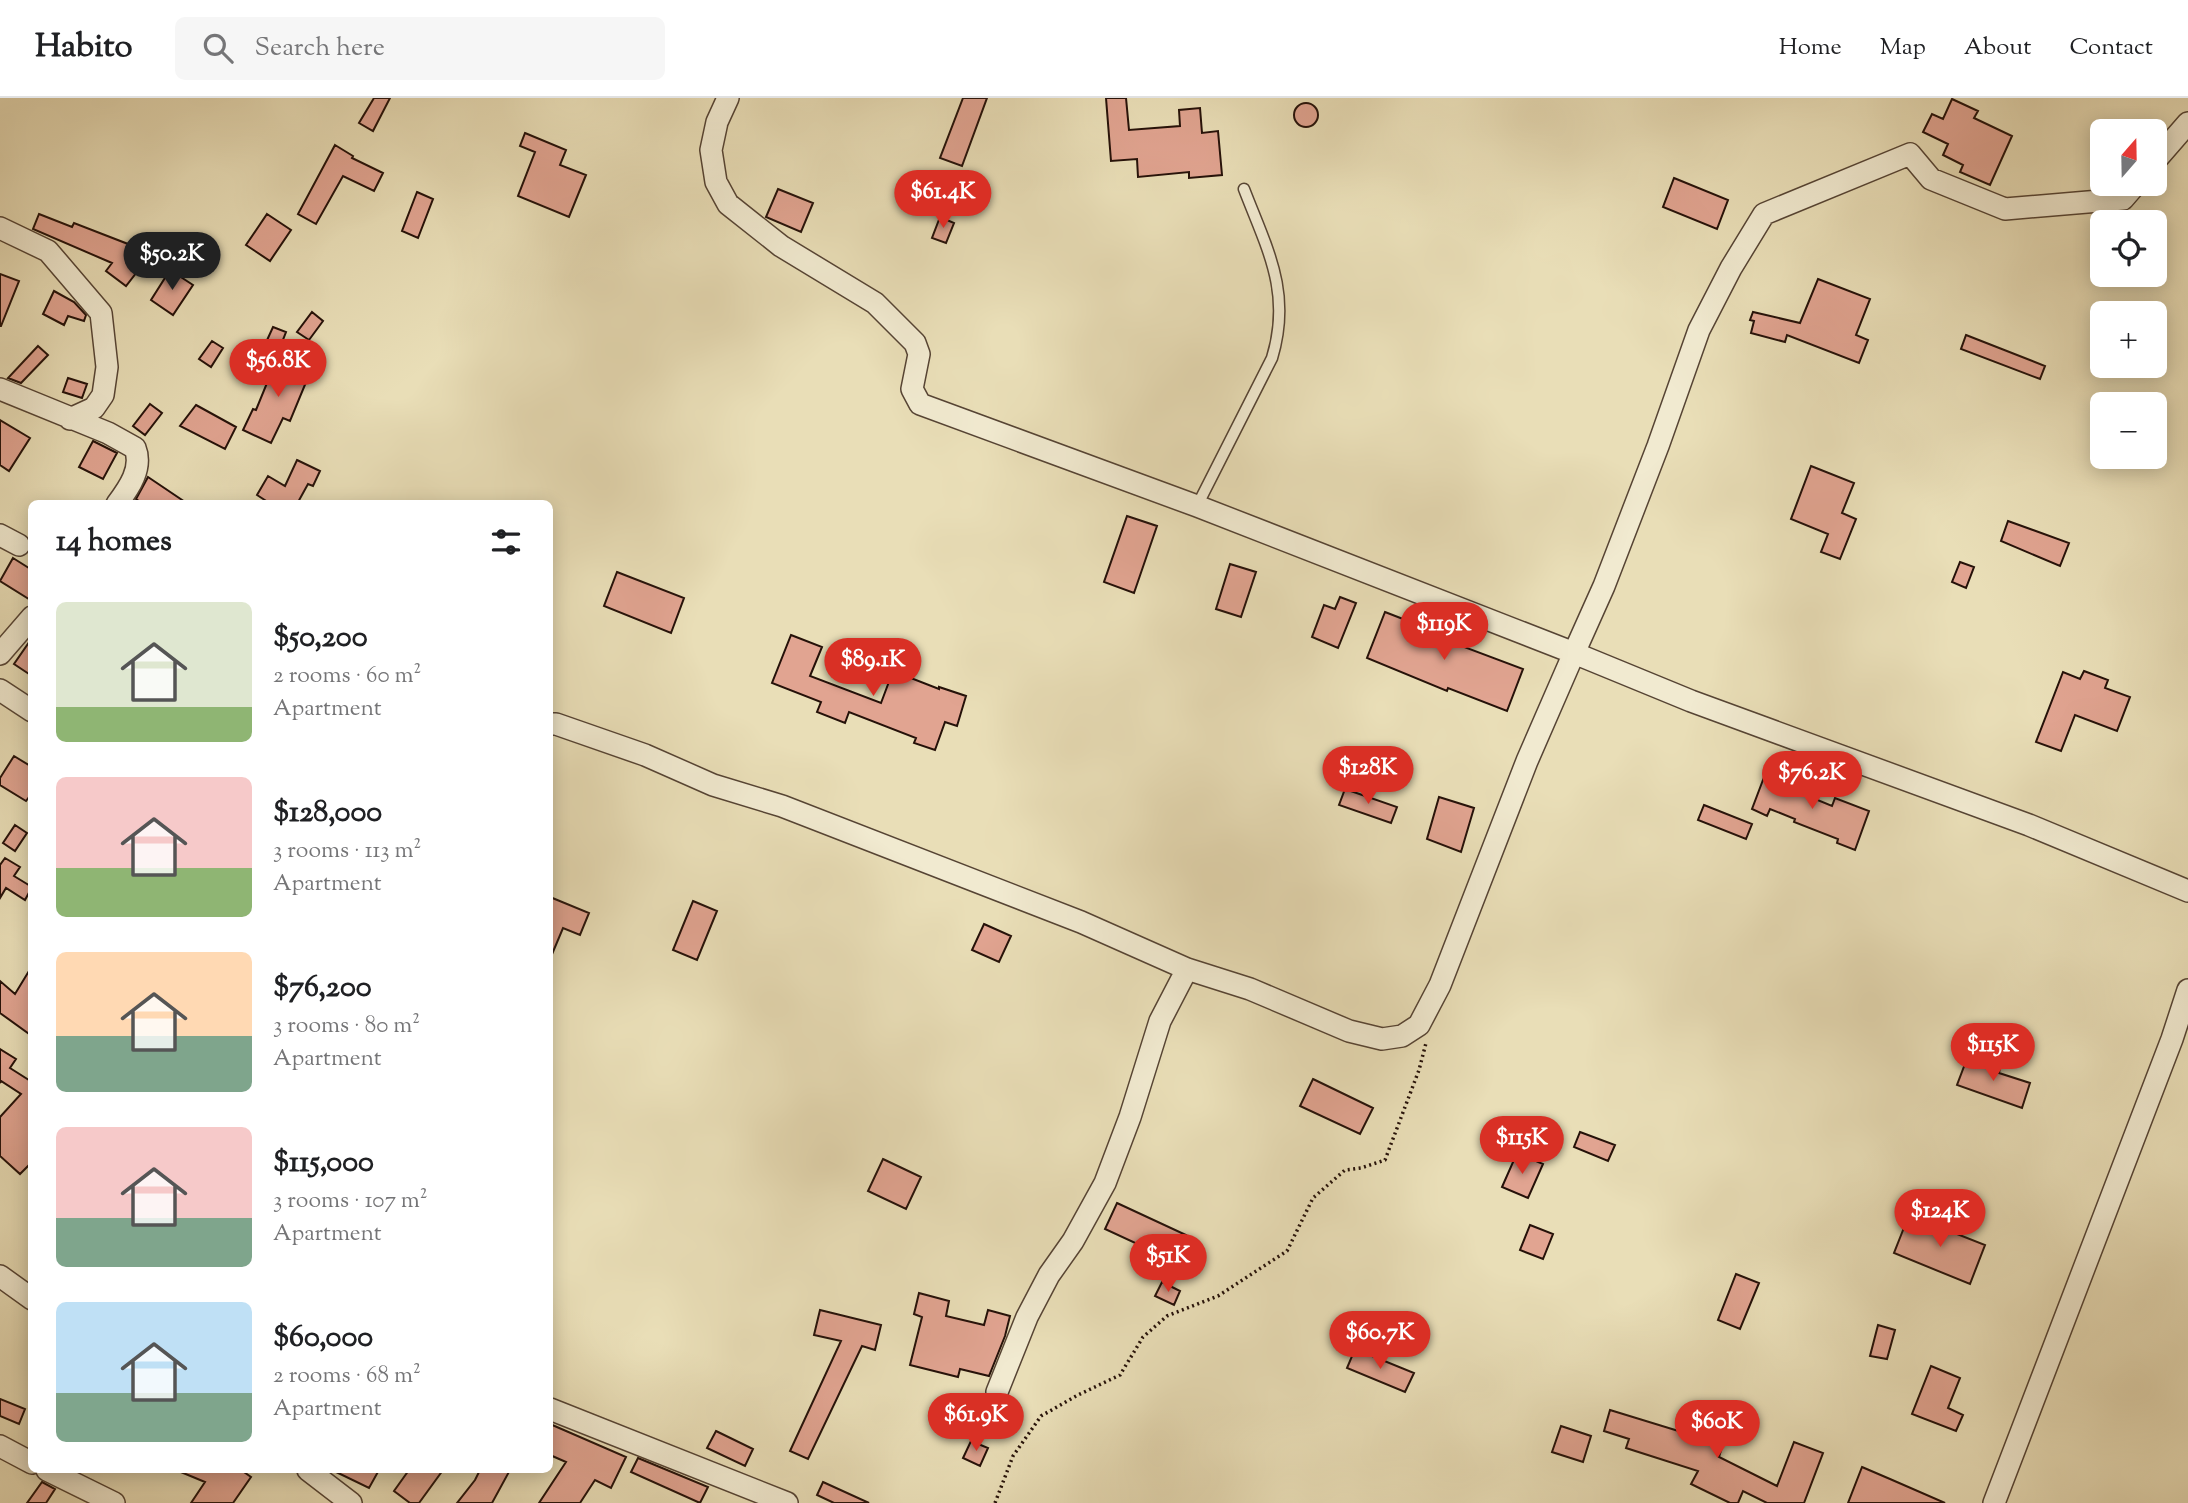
<!DOCTYPE html>
<html lang="en">
<head>
<meta charset="utf-8">
<style>
	:root { --surface:#fff; --page:#f6f6f6; --text:#202124; --muted:#757577; --line:#e0e0e0; --accent:#d93025 }
	body { margin:0; font-family:"Sorts Mill Goudy",serif; background:var(--page); color:var(--text); height:100vh; display:flex; flex-direction:column; font-size:26px; white-space:nowrap }
	* { box-sizing:border-box; margin:0 }
	p { font-size:23px; color:var(--muted) }
	.icon { flex:none; width:38px; height:38px; fill:none; stroke:currentColor; stroke-width:2; stroke-linecap:round; stroke-linejoin:round }
	.map { position:relative; flex:1; overflow:hidden }
	.drawer { position:absolute; left:28px; top:402px; width:525px; height:973px; display:flex; flex-direction:column; background:var(--surface); border-radius:10px; box-shadow:0 4px 18px #0003 }
	.drawer>* { flex:none }
	.needle { width:46px; rotate:20deg }
	.controls { position:absolute; left:2090px; top:21px; display:grid; gap:14px }
	.controls a { display:grid; place-items:center; width:77px; height:77px; border-radius:10px; background:var(--surface); box-shadow:0 4px 18px #0003; font-size:35px }
	.price { position:absolute; translate:-50% -60px; padding:0 16px; border-radius:24px; background:var(--accent); color:#fff; font-size:23px; line-height:46px; filter:drop-shadow(0 2px 4px #0008) }
	.price::after { content:''; position:absolute; left:50%; top:42px; width:21px; height:16px; margin-left:-10px; background:inherit; clip-path:polygon(0 0,100% 0,50% 100%) }
	.price.active { background:#222; color:#fff }
	ul { padding:0; list-style:none }
	li { display:flex; align-items:center; gap:21px; height:175px; padding:0 28px }
	li span { display:grid; place-items:center; flex:none; width:196px; height:140px; border-radius:10px; color:#555 }
	li>.icon { margin-inline-start:auto }
	span .icon { width:84px; height:84px; fill:#fffc; stroke-width:1 }
	li b { font-size:30px }
	h2 { display:flex; justify-content:space-between; align-items:center; height:84px; padding:0 28px; font-size:30px }
	header { display:flex; align-items:center; gap:42px; box-sizing:border-box; height:98px; padding:0 35px; background:var(--surface); border-bottom:2px solid var(--line) }
	header strong { font-size:33px }
	nav { display:flex; gap:38px; margin-inline-start:auto; font-size:24px }
	.search { width:490px; height:63px; background:var(--page); display:flex; align-items:center; gap:18px; box-sizing:border-box; padding:0 24px; border-radius:10px; color:var(--muted); font-size:26px }
	.map>svg:first-child { display:block }
	.building { fill:#e1a491; stroke:#251109; stroke-width:2 }
	.lines { fill:none; stroke-linecap:round; stroke-linejoin:round }
	.service-casing { stroke:#564434; stroke-width:13 }
	.minor-casing { stroke:#564434; stroke-width:24 }
	.path { stroke:#251109; stroke-width:3.5; stroke-dasharray:2 3.5; stroke-linecap:butt }
	.service { stroke:#f1ead0; stroke-width:10 }
	.minor { stroke:#f1ead0; stroke-width:21 }
</style>
</head>
<body>
<header>
<strong>Habito</strong>
<div class="search"><svg class="icon" aria-label="search" viewBox="0 0 24 24"><circle cx="10" cy="10" r="6"/><path d="M15 15l6 6"/></svg>Search here</div>
<nav><a>Home</a><a>Map</a><a>About</a><a>Contact</a></nav>
</header>
<div class="map">
<svg width="2188" height="1405" viewBox="0 0 2188 1405">
	<rect width="100%" height="100%" fill="#e9deb7"/>
	<filter id="stains"><feTurbulence type="fractalNoise" baseFrequency=".00286" numOctaves="4"/><feColorMatrix values="0 0 0 0 .2 0 0 0 0 .09 0 0 0 0 .02 0 0 0 .5 -.17"/></filter>
	<radialGradient id="worn" r=".72"><stop offset=".6" stop-color="#630" stop-opacity="0"/><stop offset="1" stop-color="#630" stop-opacity=".3"/></radialGradient>
	<path class="building" d="M374 0H390L373 33 359 25Z
		M963 0H987L962 68 940 60Z
		M1106 0H1126L1129 32 1180 28 1179 12 1200 10 1202 35 1218 33 1222 77 1189 80V74L1138 79 1137 61 1111 63Z
		M1952 1 1978 13 1974 20 2012 38 1990 87 1960 74 1963 67 1943 57 1948 46 1923 34 1932 16 1943 21Z
		M1294 17a12 12 0 1 1 24 0a12 12 0 1 1-24 0Z
		M525 35 566 52 560 67 586 77 569 119 518 98 535 54 520 48Z
		M335 47 353 58 352 60 383 75 374 93 343 78 316 126 298 116Z
		M1674 80 1728 102 1717 131 1663 109Z
		M778 91 813 105 801 134 766 119Z
		M417 94 433 101 418 140 402 133Z
		M39 116 72 129 74 125 128 146 147 161 126 188 106 173 112 165 33 131Z
		M267 116 291 132 270 163 246 147Z
		M940 119 954 125 946 145 932 140Z
		M170 172 193 187 173 217 151 202Z
		M0 176 19 183 1 228H0Z
		M1818 181 1870 201 1856 237 1868 242 1859 265 1787 237 1785 244 1751 235 1754 223 1750 222 1753 214 1800 225Z
		M54 193 74 204 86 217 84 223 68 218 64 227 43 216Z
		M312 214 323 223 309 242 297 234Z
		M273 229 286 234 277 257 263 251Z
		M1966 237 2045 268 2040 281 1961 251Z
		M212 243 223 250 211 269 199 261Z
		M38 248 48 257 21 285 8 280Z
		M278 258 309 271V277L290 323 283 320 271 345 243 332 253 311 256 312Z
		M68 280 87 286 82 300 63 294Z
		M150 306 162 315 145 337 133 328Z
		M196 307 236 329 225 351 180 328Z
		M0 322 30 340 9 373 0 367Z
		M93 343 117 355 103 381 79 369Z
		M297 362 320 373 313 388 308 386 297 406H271L257 397 268 378 285 388Z
		M1811 368 1854 385 1842 415 1856 421 1840 461 1821 454 1828 436 1791 421Z
		M148 379 188 406H143L136 401Z
		M1127 418 1157 428 1134 495 1104 484Z
		M2008 423 2069 445 2060 468 2001 443Z
		M13 460 32 472V503L0 483Z
		M1960 464 1974 469 1966 490 1952 484Z
		M1230 466 1256 474 1241 519 1216 511Z
		M617 474 684 500 671 535 604 508Z
		M1340 499 1356 505 1338 550 1312 539 1324 507 1335 511Z
		M1385 514 1465 545 1464 549 1523 571 1507 613 1448 590 1447 593 1367 560Z
		M791 537 822 549 810 578 881 605 893 573 939 591V589L966 598 957 628 945 624 935 652 914 645 916 640 849 614 845 625 817 614 821 604 772 585Z
		M32 540V578L14 566Z
		M2084 573 2108 582 2105 590 2130 599 2117 633 2075 617 2061 653 2036 644 2063 574 2080 581Z
		M14 658 32 669V695L26 703 0 687V680Z
		M1766 674 1801 688 1798 694 1832 708 1835 700 1869 713 1855 752 1837 745 1838 741 1794 724 1795 721 1770 711 1767 718 1752 711Z
		M1345 691 1397 709 1391 725 1339 707Z
		M1439 699 1474 710 1461 754 1427 741Z
		M1704 707 1752 726 1746 741 1698 722Z
		M15 727 27 735 15 753 3 745Z
		M5 760 20 769 14 778 32 789 25 802 6 790 0 800V767Z
		M550 799 589 815 580 837 563 830 550 861Z
		M693 803 717 813 697 862 673 852Z
		M984 826 1011 838 999 864 972 852Z
		M32 868V938L0 915V883L15 896Z
		M0 951 16 961 10 970 32 984V1064L20 1076 0 1058V1019L21 996 1 983 0 985Z
		M1968 958 2000 970 1999 975 2030 985 2022 1010 1957 987Z
		M1313 981 1373 1010 1360 1036 1300 1008Z
		M1580 1034 1615 1047 1608 1063 1574 1049Z
		M1517 1055 1543 1066 1528 1100 1502 1089Z
		M883 1061 921 1079 906 1111 868 1093Z
		M1117 1105 1186 1137 1174 1163 1105 1131Z
		M1909 1117 1985 1147 1970 1186 1894 1155Z
		M1530 1127 1553 1136 1543 1161 1520 1152Z
		M1736 1176 1759 1185 1740 1231 1718 1222Z
		M1162 1184 1180 1193 1174 1207 1155 1198Z
		M919 1195 949 1203 946 1218 984 1227 988 1212 1010 1218 1005 1238 989 1278 960 1271 958 1279 910 1267 922 1219 914 1216Z
		M820 1212 881 1227 875 1252 862 1248 808 1361 790 1353 841 1243 814 1237Z
		M1878 1227 1895 1232 1887 1261 1870 1258Z
		M1355 1251 1414 1275 1405 1294 1347 1270Z
		M1931 1268 1960 1280 1948 1310 1963 1317 1956 1333 1912 1316Z
		M0 1301 25 1311 19 1326 0 1318Z
		M1610 1312 1698 1339 1704 1319 1729 1327 1719 1359 1777 1388 1794 1344 1823 1355 1804 1405H1767L1743 1393 1738 1405H1730L1691 1386 1698 1373 1626 1350 1629 1341 1604 1333Z
		M550 1326 626 1359 611 1390 595 1382 580 1405H539L566 1364 550 1357Z
		M1561 1328 1591 1338 1583 1364 1552 1354Z
		M716 1333 753 1351 745 1368 707 1350Z
		M971 1343 988 1350 980 1368 963 1360Z
		M638 1360 708 1389 700 1405 631 1374Z
		M1862 1369 1890 1381 1945 1405H1848Z
		M176 1372H241L251 1379 233 1405H191L205 1384Z
		M332 1372H379L369 1390Z
		M409 1372H443L419 1405H410L394 1393Z
		M480 1372H510L492 1405H457L475 1382Z
		M42 1384 55 1391 46 1405H27Z
		M823 1384 869 1405H834L817 1397Z"/>
	<g class="lines">
		<defs>
			<path id="service" d="M1197 408 1272 260C1292 194 1267 151 1244 91"/>
			<path id="minor" d="M728 0 717 24 711 52 716 84 728 106 781 148 875 205 915 245 919 256 912 291 920 306 1197 408 1574 555 1604 488 1658 348 1699 232 1731 170 1764 116 1910 56 1931 81 2005 111 2123 101 2136 86
				M2154 64 2188 25
				M0 130 48 153 101 215 107 269 103 297 94 310 70 321
				M0 291 108 335 135 350C143 370 129 390 117 406
				M0 437 19 447
				M0 556 32 519
				M0 592 32 613
				M550 626H556L645 657 713 687 782 708 1081 824 1187 871 1250 891 1349 933 1382 941 1402 938 1419 927 1440 887 1527 663 1574 555 1691 603 2029 727 2188 793
				M0 1178 32 1201
				M997 1294 1027 1219 1049 1177 1073 1143 1105 1085 1130 1019 1160 923 1187 871
				M550 1311 787 1405
				M0 1348 32 1365
				M47 1372 114 1405
				M308 1372 351 1405
				M1994 1405 2172 941 2188 892"/>
		</defs>
		<use href="#service" class="service-casing"/>
		<use href="#minor" class="minor-casing"/>
		<path class="path" d="M995 1405 1013 1358 1041 1318 1078 1297 1120 1277 1143 1239 1167 1218 1218 1198 1287 1153 1313 1100 1345 1072 1361 1070 1385 1062 1419 972 1426 945"/>
		<use href="#service" class="service"/>
		<use href="#minor" class="minor"/>
	</g>
	<rect width="100%" height="100%" filter="url(#stains)"/>
	<rect width="100%" height="100%" fill="url(#worn)"/>
</svg>
<div class="controls">
<a><svg class="needle" viewBox="-14 -14 28 28"><path d="M0-13l5 13h-10z" fill="#e53935"/><path d="M0 13l5-13h-10z" fill="#757577"/></svg></a>
<a><svg class="icon" aria-label="locate" viewBox="0 0 24 24"><circle cx="12" cy="12" r="6"/><path d="M12 2v4M12 18v4M2 12h4M18 12h4"/></svg></a>
<a>+</a>
<a>−</a>
</div>
<b class="price" style="left:943px;top:132px">$61.4K</b>
<b class="price active" style="left:172px;top:194px">$50.2K</b>
<b class="price" style="left:278px;top:301px">$56.8K</b>
<b class="price" style="left:1444px;top:564px">$119K</b>
<b class="price" style="left:873px;top:600px">$89.1K</b>
<b class="price" style="left:1368px;top:708px">$128K</b>
<b class="price" style="left:1812px;top:713px">$76.2K</b>
<b class="price" style="left:1993px;top:985px">$115K</b>
<b class="price" style="left:1522px;top:1078px">$115K</b>
<b class="price" style="left:1940px;top:1151px">$124K</b>
<b class="price" style="left:1168px;top:1196px">$51K</b>
<b class="price" style="left:1380px;top:1273px">$60.7K</b>
<b class="price" style="left:976px;top:1355px">$61.9K</b>
<b class="price" style="left:1717px;top:1362px">$60K</b>
<section class="drawer">
<h2>14 homes<svg class="icon" aria-label="filters" viewBox="0 0 24 24"><path d="M4 7h16M4 17h16"/><circle cx="9" cy="7" r="2"/><circle cx="15" cy="17" r="2"/></svg></h2>
<ul>
<li><span style="background:linear-gradient(#dfe7d0 75%,#8fb573 0)"><svg class="icon" aria-label="home" viewBox="0 0 24 24"><path d="M3 11l9-7 9 7M6 9v11h12V9"/></svg></span><div><b>$50,200</b><p>2 rooms · 60 m²</p><p>Apartment</p></div></li>
<li><span style="background:linear-gradient(#f6c9c9 65%,#8fb573 0)"><svg class="icon" aria-label="home" viewBox="0 0 24 24"><path d="M3 11l9-7 9 7M6 9v11h12V9"/></svg></span><div><b>$128,000</b><p>3 rooms · 113 m²</p><p>Apartment</p></div></li>
<li><span style="background:linear-gradient(#ffd9b3 60%,#7fa58c 0)"><svg class="icon" aria-label="home" viewBox="0 0 24 24"><path d="M3 11l9-7 9 7M6 9v11h12V9"/></svg></span><div><b>$76,200</b><p>3 rooms · 80 m²</p><p>Apartment</p></div></li>
<li><span style="background:linear-gradient(#f6c9c9 65%,#7fa58c 0)"><svg class="icon" aria-label="home" viewBox="0 0 24 24"><path d="M3 11l9-7 9 7M6 9v11h12V9"/></svg></span><div><b>$115,000</b><p>3 rooms · 107 m²</p><p>Apartment</p></div></li>
<li><span style="background:linear-gradient(#bfe0f5 65%,#7fa58c 0)"><svg class="icon" aria-label="home" viewBox="0 0 24 24"><path d="M3 11l9-7 9 7M6 9v11h12V9"/></svg></span><div><b>$60,000</b><p>2 rooms · 68 m²</p><p>Apartment</p></div></li>
</ul>
</section>
</div>
</body>
</html>
